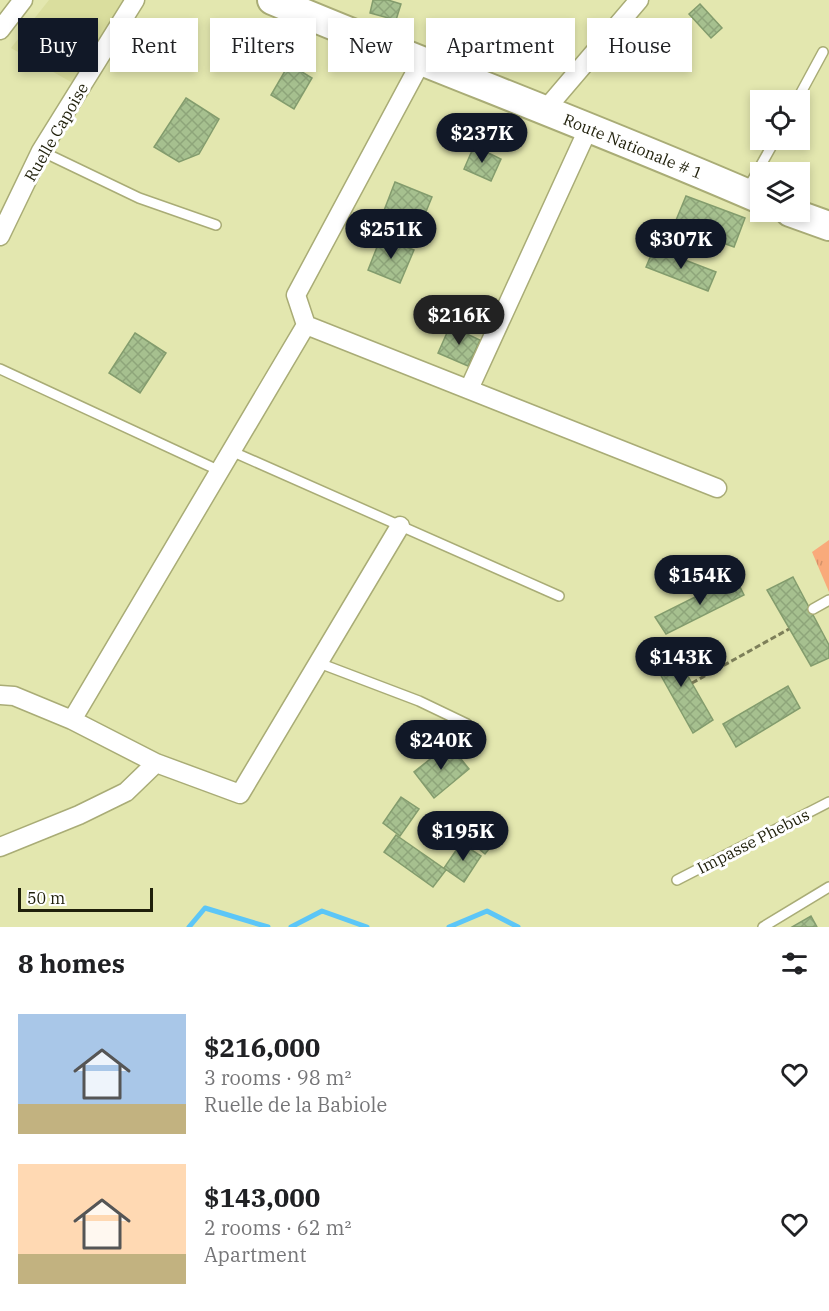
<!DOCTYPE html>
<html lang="en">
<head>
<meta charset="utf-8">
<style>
	:root { --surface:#fff; --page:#f2f2f2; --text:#202124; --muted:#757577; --accent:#111827 }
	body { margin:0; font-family:"IBM Plex Serif",serif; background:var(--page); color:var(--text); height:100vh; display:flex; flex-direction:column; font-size:22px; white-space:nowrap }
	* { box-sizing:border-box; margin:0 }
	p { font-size:20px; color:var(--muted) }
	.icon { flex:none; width:33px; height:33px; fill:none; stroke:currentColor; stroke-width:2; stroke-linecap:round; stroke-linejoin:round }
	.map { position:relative; height:927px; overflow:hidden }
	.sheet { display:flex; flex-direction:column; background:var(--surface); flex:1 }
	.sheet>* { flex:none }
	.hud { position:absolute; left:18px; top:18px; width:794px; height:54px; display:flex; gap:12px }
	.buttons { position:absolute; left:750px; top:90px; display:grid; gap:12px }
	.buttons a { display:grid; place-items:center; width:60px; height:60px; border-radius:0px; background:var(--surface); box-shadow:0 3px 9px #0003; font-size:30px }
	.scale { position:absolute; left:18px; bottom:15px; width:135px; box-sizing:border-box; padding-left:6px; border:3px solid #1f1f0a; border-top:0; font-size:16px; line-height:21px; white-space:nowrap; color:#1f1f0a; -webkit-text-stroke:4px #fff; paint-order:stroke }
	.price { position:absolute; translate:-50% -51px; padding:0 14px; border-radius:21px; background:var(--accent); color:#fff; font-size:20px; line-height:39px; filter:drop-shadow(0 2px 3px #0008) }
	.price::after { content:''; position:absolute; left:50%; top:36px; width:18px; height:14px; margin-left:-9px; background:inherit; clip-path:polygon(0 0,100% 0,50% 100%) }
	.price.on { background:#222; color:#fff }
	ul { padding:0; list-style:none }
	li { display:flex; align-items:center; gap:18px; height:150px; padding:0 18px }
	li span { display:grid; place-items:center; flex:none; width:168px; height:120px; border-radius:0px; color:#555 }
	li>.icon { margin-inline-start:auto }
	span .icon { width:72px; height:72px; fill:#fffc; stroke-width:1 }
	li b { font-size:26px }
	h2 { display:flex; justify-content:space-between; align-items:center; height:72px; padding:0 18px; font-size:26px }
	.tag { padding:0 21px; border-radius:0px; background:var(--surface); box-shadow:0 3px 9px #0003; font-size:21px; line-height:54px }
	.tag.on { background:var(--accent); color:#fff }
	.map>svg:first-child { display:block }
	.built { fill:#dade9e }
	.park { fill:url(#park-tufts) }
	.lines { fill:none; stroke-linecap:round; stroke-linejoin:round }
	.stream { stroke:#5cc6f7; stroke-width:5 }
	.building { fill:url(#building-cross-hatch); stroke:#839c6d; stroke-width:1.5 }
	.lane-casing { stroke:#a9ac76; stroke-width:12 }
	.street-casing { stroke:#a9ac76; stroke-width:21 }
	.primary-casing { stroke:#a9ac76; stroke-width:32 }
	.path { stroke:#7d7f59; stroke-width:3; stroke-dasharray:6 3; stroke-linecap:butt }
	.lane { stroke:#fff; stroke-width:9 }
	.street { stroke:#fff; stroke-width:18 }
	.primary { stroke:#fff; stroke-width:28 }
	.labels { text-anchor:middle; stroke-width:6; stroke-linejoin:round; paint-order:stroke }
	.street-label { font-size:16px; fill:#1f1f0a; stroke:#fff }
</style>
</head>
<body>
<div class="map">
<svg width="829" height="927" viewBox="0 0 829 927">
	<defs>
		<pattern id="park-tufts" width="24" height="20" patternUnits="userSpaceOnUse" patternTransform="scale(1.5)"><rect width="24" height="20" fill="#f9aa7b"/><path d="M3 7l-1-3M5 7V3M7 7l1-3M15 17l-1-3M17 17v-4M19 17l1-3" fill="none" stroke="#d59269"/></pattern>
		<pattern id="building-cross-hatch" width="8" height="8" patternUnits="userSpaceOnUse" patternTransform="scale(1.5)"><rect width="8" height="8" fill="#a6c08f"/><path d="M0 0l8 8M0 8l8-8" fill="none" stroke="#8ea57a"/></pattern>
	</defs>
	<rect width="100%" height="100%" fill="#e3e7af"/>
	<path class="built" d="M49 0H136L78 86 11 48Z"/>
	<path class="park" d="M829 540V592L812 552Z"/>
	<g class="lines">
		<path class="stream" d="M189 927 205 908 268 927
			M291 927 322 911 367 927
			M449 927 487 911 518 927"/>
	</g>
	<path class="building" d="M373 0H388L401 4 396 20 370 13Z
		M700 4 722 28 711 38 689 14Z
		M289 64 312 78 294 109 271 95Z
		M186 98 219 119 199 154 179 162 154 147Z
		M474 146 501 159 491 181 464 169Z
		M395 182 432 197 414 241 378 226Z
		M686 196 745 218 734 247 674 225Z
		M381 237 414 250 400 283 368 270Z
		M654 248 716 272 708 291 646 267Z
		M450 326 480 340 468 366 438 353Z
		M135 333 166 353 140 393 109 373Z
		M735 577 744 595 666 634 655 617Z
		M793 577 829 645V658L811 666 767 590Z
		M669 643 713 720 693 733 650 656Z
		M788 686 800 708 736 747 723 724Z
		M449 744 469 769 434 798 414 772Z
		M401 797 419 809 400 836 383 823Z
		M482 819 501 834 485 854 467 839Z
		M396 835 446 870 433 887 384 852Z
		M461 843 481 856 464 882 444 868Z
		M811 916 817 927H792Z"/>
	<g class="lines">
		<defs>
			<path id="lane" d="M797 100 823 52
				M41 151 139 198 216 225
				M747 190 775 140
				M0 369 220 471
				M231 451 559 596
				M813 609 829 600
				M319 663 419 701 467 724
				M677 880 829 802
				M763 927 829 887"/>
			<path id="street" d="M0 30 23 0
				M545 110 639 0
				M0 236 41 151 135 0
				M306 325 717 488
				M469 389 589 127
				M0 695 14 696 72 720 156 763 240 794 400 526
				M72 720 306 325 296 295 421 62
				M0 847 79 815 126 792 156 763"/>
			<path id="primary" d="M272 0C434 68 599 129 760 199
				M790 212 829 226"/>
		</defs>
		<use href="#lane" class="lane-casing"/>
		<use href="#street" class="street-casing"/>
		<use href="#primary" class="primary-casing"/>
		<path class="path" d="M692 683 789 629"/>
		<use href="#lane" class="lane"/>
		<use href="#street" class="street"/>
		<use href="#primary" class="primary"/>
	</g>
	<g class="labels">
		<g class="street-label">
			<text transform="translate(56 132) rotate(-60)" y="6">Ruelle Capoise</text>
			<text transform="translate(633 146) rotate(22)" y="6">Route Nationale # 1</text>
			<text transform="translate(753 841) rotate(-27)" y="6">Impasse Phebus</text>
		</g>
	</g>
</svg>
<div class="buttons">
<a><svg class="icon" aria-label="locate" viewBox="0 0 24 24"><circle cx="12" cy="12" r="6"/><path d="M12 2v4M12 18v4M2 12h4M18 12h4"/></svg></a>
<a><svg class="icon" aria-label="layers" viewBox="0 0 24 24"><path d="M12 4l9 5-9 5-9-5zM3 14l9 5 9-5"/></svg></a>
</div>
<div class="scale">50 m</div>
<b class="price" style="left:482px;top:164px">$237K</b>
<b class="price" style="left:391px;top:260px">$251K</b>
<b class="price" style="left:681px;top:270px">$307K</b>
<b class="price on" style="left:459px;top:346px">$216K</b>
<b class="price" style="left:700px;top:606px">$154K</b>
<b class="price" style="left:681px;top:688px">$143K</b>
<b class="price" style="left:441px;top:771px">$240K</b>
<b class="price" style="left:463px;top:862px">$195K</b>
<div class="hud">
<a class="tag on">Buy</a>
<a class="tag">Rent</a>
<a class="tag">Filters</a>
<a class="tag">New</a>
<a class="tag">Apartment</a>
<a class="tag">House</a>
</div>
</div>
<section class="sheet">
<h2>8 homes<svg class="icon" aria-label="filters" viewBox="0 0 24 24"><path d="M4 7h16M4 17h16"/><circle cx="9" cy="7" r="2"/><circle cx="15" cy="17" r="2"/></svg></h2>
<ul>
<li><span style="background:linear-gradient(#a9c7e8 75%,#c2b280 0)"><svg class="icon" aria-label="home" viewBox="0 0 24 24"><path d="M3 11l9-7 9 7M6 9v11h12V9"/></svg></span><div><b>$216,000</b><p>3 rooms · 98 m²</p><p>Ruelle de la Babiole</p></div><svg class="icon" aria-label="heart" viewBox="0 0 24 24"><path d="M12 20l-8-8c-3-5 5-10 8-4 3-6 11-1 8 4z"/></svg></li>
<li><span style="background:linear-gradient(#ffd9b3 75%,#c2b280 0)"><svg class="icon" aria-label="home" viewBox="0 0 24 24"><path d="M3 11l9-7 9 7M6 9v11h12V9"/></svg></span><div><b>$143,000</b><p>2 rooms · 62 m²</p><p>Apartment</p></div><svg class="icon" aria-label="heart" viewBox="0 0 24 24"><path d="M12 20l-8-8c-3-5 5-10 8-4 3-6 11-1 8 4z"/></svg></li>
</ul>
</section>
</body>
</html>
